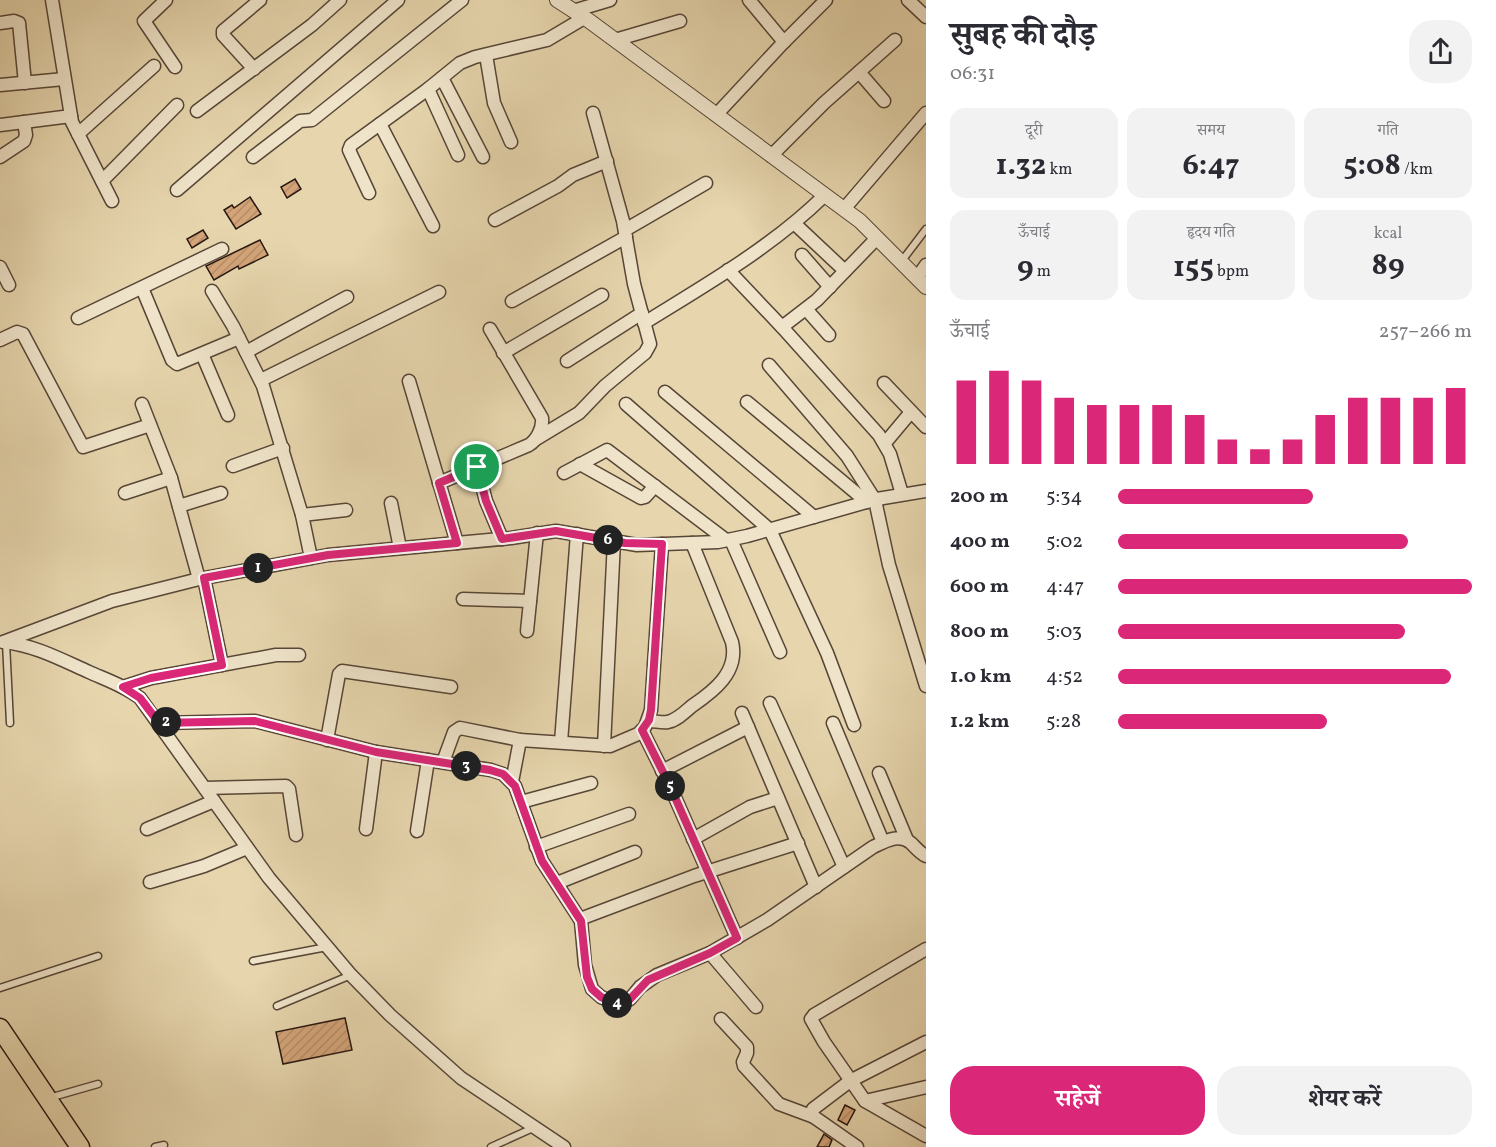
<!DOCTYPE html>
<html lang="hi">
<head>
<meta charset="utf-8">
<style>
	body { margin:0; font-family:Vollkorn,"Noto Serif Devanagari",serif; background:#f2f2f3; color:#2b2b33; height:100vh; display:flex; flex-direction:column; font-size:22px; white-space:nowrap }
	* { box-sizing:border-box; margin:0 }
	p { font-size:20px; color:#7c7c81 }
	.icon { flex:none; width:33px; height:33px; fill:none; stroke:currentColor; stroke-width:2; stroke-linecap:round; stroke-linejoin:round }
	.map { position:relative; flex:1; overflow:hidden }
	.sheet { display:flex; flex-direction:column; background:#fff; width:570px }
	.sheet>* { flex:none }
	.pin { position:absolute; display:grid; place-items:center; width:51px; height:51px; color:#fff; margin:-26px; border:3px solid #fff; border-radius:50%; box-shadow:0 2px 6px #0007 }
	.km { position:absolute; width:30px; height:30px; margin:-15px; border-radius:50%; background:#222; color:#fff; font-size:16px; line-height:30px; text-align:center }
	.round { display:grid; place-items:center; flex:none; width:63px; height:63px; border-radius:24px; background:#f2f2f3 }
	.headline { display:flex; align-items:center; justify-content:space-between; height:102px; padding:0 24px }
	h1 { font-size:33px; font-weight:700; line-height:45px }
	.stats { display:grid; grid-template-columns:repeat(3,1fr); gap:9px; height:102px; padding:6px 24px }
	.stats div { display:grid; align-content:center; border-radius:15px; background:#f2f2f3; text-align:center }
	.stats b { font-size:30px; font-weight:700 }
	.stats small { font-size:16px; font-weight:400 }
	.stats p { font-size:16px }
	.chart { height:168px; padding:12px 24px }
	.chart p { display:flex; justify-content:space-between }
	.chart svg { width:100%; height:108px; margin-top:6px; stroke:#db2777; stroke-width:6 }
	.primary-button { display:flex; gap:12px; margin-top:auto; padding:12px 24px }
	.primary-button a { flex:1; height:69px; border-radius:24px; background:#db2777; color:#fff; font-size:24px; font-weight:700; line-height:69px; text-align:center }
	.primary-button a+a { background:#f2f2f3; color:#2b2b33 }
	ul { padding:0 24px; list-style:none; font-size:20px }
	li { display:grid; grid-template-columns:96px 72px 1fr; align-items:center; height:45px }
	li i { height:15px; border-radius:8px; background:#db2777 }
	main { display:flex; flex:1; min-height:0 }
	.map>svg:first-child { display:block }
	.building { fill:url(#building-hatch); stroke:#271710; stroke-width:1.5 }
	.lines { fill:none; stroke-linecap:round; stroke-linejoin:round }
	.service-casing { stroke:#574637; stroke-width:9 }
	.minor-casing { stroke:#574637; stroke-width:15 }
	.tertiary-casing { stroke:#574637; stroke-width:16 }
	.primary-casing { stroke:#271710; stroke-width:21 }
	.service { stroke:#efe4ca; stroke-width:6 }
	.minor { stroke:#efe4ca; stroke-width:12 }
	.tertiary { stroke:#efe4ca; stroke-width:14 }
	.primary { stroke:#e6d5ad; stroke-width:18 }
	.route-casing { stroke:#fff; stroke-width:12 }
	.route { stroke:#db2777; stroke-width:8 }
</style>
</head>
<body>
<main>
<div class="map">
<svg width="926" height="1147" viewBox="0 0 926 1147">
	<defs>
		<pattern id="building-hatch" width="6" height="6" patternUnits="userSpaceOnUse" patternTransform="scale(1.5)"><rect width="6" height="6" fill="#d3a478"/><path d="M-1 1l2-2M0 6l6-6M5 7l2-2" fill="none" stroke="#b58c67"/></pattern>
	</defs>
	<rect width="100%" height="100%" fill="#e6d5ad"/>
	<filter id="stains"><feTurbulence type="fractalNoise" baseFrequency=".00333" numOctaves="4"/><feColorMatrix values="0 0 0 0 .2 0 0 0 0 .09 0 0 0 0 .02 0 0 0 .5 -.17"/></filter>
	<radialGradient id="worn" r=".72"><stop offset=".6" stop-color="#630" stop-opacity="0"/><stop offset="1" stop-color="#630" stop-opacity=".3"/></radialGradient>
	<g class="building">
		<path d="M 295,179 L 301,189 L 287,198 L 281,187 Z"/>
		<path d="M 250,197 L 261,214 L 236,229 L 224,210 L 232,205 L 234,208 Z"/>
		<path d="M 203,230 L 208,238 L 192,248 L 187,239 Z"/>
		<path d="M 260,240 L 268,255 L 239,269 L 238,266 L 214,280 L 206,266 Z"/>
		<path d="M 345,1018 L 352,1050 L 283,1064 L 276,1032 Z"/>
		<path d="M 845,1105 L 855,1110 L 847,1125 L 838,1120 Z"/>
		<path d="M 824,1134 L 832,1140 L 829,1147 L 817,1147 Z"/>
	</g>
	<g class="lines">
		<defs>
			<g id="service">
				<path d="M 901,262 L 926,229"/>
				<path d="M 6,643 L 10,723"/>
				<path d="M 253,961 L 327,947"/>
				<path d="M 0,988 L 98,956"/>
				<path d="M 277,1006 L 351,975"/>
				<path d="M 49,1098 L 98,1084"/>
				<path d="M 155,1147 L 164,1145"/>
				<path d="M 491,1147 L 533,1128"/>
			</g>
			<g id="minor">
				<path d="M 52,0 L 72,122 L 112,201"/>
				<path d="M 166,0 L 144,21 L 175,67"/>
				<path d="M 749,0 L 784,42"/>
				<path d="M 908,0 L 926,17"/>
				<path d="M 573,11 L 610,0"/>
				<path d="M 0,23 L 14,21 L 19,23 L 25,83"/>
				<path d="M 615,40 L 680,21"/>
				<path d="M 486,55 L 494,103 L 511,142"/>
				<path d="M 254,69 L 223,35 L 223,31 L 260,0"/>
				<path d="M 859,72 L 884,101"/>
				<path d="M 442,78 L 483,157"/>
				<path d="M 0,85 L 64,79"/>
				<path d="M 428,89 L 458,155"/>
				<path d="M 197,111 L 312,25 L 340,0"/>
				<path d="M 716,115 L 783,43 L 826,0"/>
				<path d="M 380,124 L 433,226"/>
				<path d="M 0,125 L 71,116"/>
				<path d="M 78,134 L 154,66"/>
				<path d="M 771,156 L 824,103 L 895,40"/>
				<path d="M 0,157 L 24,141 L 26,135 L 24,122"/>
				<path d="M 253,157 L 300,121 L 312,120 L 462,0"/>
				<path d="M 102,181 L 177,105"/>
				<path d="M 177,190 L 398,0"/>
				<path d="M 369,193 L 349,150 L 351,145 L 428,89 L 460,63 L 475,57 L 547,40 L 584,18"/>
				<path d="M 844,209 L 926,113"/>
				<path d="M 495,220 L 558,186 L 573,175 L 607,161"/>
				<path d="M 795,224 L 845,271"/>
				<path d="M 625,230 L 706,183"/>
				<path d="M 802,255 L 830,287"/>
				<path d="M 0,267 L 9,285"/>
				<path d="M 728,270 L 782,327 L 879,435 L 890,454 L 902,494"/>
				<path d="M 917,278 L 926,265"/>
				<path d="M 142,288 L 172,360 L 177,364 L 239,338"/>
				<path d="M 212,291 L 233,326 L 263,386 L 302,515 L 311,558"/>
				<path d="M 512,301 L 626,237"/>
				<path d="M 806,309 L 829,335"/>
				<path d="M 78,318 L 222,249"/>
				<path d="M 644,323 C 707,284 772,247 825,195"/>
				<path d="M 782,327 L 817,300 L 877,238"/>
				<path d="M 0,340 L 17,332 L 23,334 L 83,447 L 150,425"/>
				<path d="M 246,352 L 347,297"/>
				<path d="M 503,353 L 602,295"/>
				<path d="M 202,354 L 228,415"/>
				<path d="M 567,361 L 642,313"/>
				<path d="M 769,365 L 847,456 L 875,500 L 889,565 L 926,686"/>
				<path d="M 261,380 L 439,292"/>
				<path d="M 409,381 L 457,543"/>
				<path d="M 884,383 L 926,427"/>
				<path d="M 665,392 L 814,517"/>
				<path d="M 747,402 L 867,502"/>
				<path d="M 142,404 L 171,478 L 199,579"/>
				<path d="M 626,404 L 770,530 L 827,653 L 854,725"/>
				<path d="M 536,439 L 579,413 L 605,386 L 645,353 L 650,344 L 634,284 L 623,221 L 593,113"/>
				<path d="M 885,443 L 911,412"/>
				<path d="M 580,464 L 641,498 L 645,497 L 655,486"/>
				<path d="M 233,466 L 283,448"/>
				<path d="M 477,467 L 486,501 L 502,539"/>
				<path d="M 564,473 L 607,450 L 726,540"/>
				<path d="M 439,483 L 529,445 C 537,440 543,428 542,418 L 490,329"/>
				<path d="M 125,493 L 171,478"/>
				<path d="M 391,503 L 400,548"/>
				<path d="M 179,506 L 221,493"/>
				<path d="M 302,515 L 346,510"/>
				<path d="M 731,540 L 780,652"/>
				<path d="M 204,578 L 222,665"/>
				<path d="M 463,599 L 530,601"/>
				<path d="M 527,631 L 537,533"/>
				<path d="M 3,642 L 112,601 L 199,579 L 328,555 L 511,538 L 556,531 L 637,545 L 718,542 L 747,536 L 877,499 L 926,491"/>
				<path d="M 4,642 C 34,645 62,660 89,672 C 107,680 125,686 140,698 L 269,878 L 351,975 L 390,1015 L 461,1078 L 564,1147"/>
				<path d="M 123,687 L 151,678 L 276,655 L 299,655"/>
				<path d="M 770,703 L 844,867"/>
				<path d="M 742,713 L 816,887"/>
				<path d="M 648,721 C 655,721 662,723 668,722 C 677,720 685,712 692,706 C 714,691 739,672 732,642 L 692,543"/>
				<path d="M 159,723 L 255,721 L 376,752 L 491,770 L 503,774 L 515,786 L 542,861 L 581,921 L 585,965 L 592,989 L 601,997 L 615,1003 L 622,1003 L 630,999 L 640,987 L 657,975 L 710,953 L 767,920 L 873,847 C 886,841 899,833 911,843 C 916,848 920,853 926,856"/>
				<path d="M 833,723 L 883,842"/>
				<path d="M 642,730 L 670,786 L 737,938"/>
				<path d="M 327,740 L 339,674 L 342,671 L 451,687"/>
				<path d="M 561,742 L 577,534"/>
				<path d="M 604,746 L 614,541"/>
				<path d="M 443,762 L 454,732 L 460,728 L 520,740"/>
				<path d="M 662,771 L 748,727"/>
				<path d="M 879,773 L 907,840"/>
				<path d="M 512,782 L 520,740 L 610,746 L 638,734 L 645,727 L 651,710 L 662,544"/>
				<path d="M 205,788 L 286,786 L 289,789 L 296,835"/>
				<path d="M 521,802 L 591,783"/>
				<path d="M 147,829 L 214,801"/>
				<path d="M 366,829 L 376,752"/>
				<path d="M 417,831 L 428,760"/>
				<path d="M 693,839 L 750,807 L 778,798"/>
				<path d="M 536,847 L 629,814"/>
				<path d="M 150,882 L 204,866 L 247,848"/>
				<path d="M 557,883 L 635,852"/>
				<path d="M 580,919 L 694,876 L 798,843"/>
				<path d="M 926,949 L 814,1015 L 811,1019 L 824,1042 L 865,1101 L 926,1136"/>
				<path d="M 710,953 L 756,1007"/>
				<path d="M 721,1019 L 747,1047 L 747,1053 L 743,1062 L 744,1066 L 779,1104 L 814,1117"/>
				<path d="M 865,1101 L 926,1087"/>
				<path d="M 857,1147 L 814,1117 L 812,1113 L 813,1109 L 850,1081 L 926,1042"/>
			</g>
			<path id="tertiary" d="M 557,0 L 588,20 L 860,221 L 926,287"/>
			<path id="primary" d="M 0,1028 L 80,1147"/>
		</defs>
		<use href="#service" class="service-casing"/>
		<use href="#minor" class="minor-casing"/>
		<use href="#tertiary" class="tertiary-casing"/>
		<use href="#primary" class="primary-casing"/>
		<use href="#service" class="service"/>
		<use href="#minor" class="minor"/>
		<use href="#tertiary" class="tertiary"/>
		<use href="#primary" class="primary"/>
	</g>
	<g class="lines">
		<defs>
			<path id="route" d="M 477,467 L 486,501 L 502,539 L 556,531 L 625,543 L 662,544 L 651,710 L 649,720 L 642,730 L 670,786 L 737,938 L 710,953 L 648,980 L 630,999 L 622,1003 L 615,1003 L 601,997 L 592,989 L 587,977 L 581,921 L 542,861 L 515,786 L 503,774 L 490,770 L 376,752 L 255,721 L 159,723 L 140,698 L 123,687 L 151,678 L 222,665 L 204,578 L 328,555 L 457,543 L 439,483 Z"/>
		</defs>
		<use href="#route" class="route-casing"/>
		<use href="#route" class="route"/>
	</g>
	<rect width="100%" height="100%" filter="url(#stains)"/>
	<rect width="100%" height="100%" fill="url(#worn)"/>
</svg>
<div class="pin" style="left:477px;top:467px;background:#1e9e55"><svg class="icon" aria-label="arrive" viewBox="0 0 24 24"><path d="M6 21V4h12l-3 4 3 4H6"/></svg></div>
<b class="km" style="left:258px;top:568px">1</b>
<b class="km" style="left:166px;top:722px">2</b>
<b class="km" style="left:466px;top:766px">3</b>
<b class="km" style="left:617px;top:1003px">4</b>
<b class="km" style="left:670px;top:786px">5</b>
<b class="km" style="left:608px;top:540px">6</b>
</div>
<section class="sheet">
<div class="headline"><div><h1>सुबह की दौड़</h1><p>06:31</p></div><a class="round"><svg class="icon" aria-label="share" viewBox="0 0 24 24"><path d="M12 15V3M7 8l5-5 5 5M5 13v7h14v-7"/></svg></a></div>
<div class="stats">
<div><p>दूरी</p><b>1.32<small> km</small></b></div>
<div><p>समय</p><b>6:47</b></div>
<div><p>गति</p><b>5:08<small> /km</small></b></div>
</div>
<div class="stats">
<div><p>ऊँचाई</p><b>9<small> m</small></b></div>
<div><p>हृदय गति</p><b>155<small> bpm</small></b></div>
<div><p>kcal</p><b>89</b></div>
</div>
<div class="chart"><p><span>ऊँचाई</span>257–266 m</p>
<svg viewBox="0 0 160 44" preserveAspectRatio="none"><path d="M5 44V10M15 44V6M25 44V10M35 44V17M45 44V20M55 44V20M65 44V20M75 44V24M85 44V34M95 44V38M105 44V34M115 44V24M125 44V17M135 44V17M145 44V17M155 44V13"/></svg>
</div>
<ul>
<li><b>200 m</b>5:34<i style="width:55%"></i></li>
<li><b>400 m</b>5:02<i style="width:82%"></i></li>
<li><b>600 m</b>4:47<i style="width:100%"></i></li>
<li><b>800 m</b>5:03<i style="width:81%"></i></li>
<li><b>1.0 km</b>4:52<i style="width:94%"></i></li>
<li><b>1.2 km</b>5:28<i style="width:59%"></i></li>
</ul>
<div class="primary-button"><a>सहेजें</a><a>शेयर करें</a></div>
</section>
</main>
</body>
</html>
